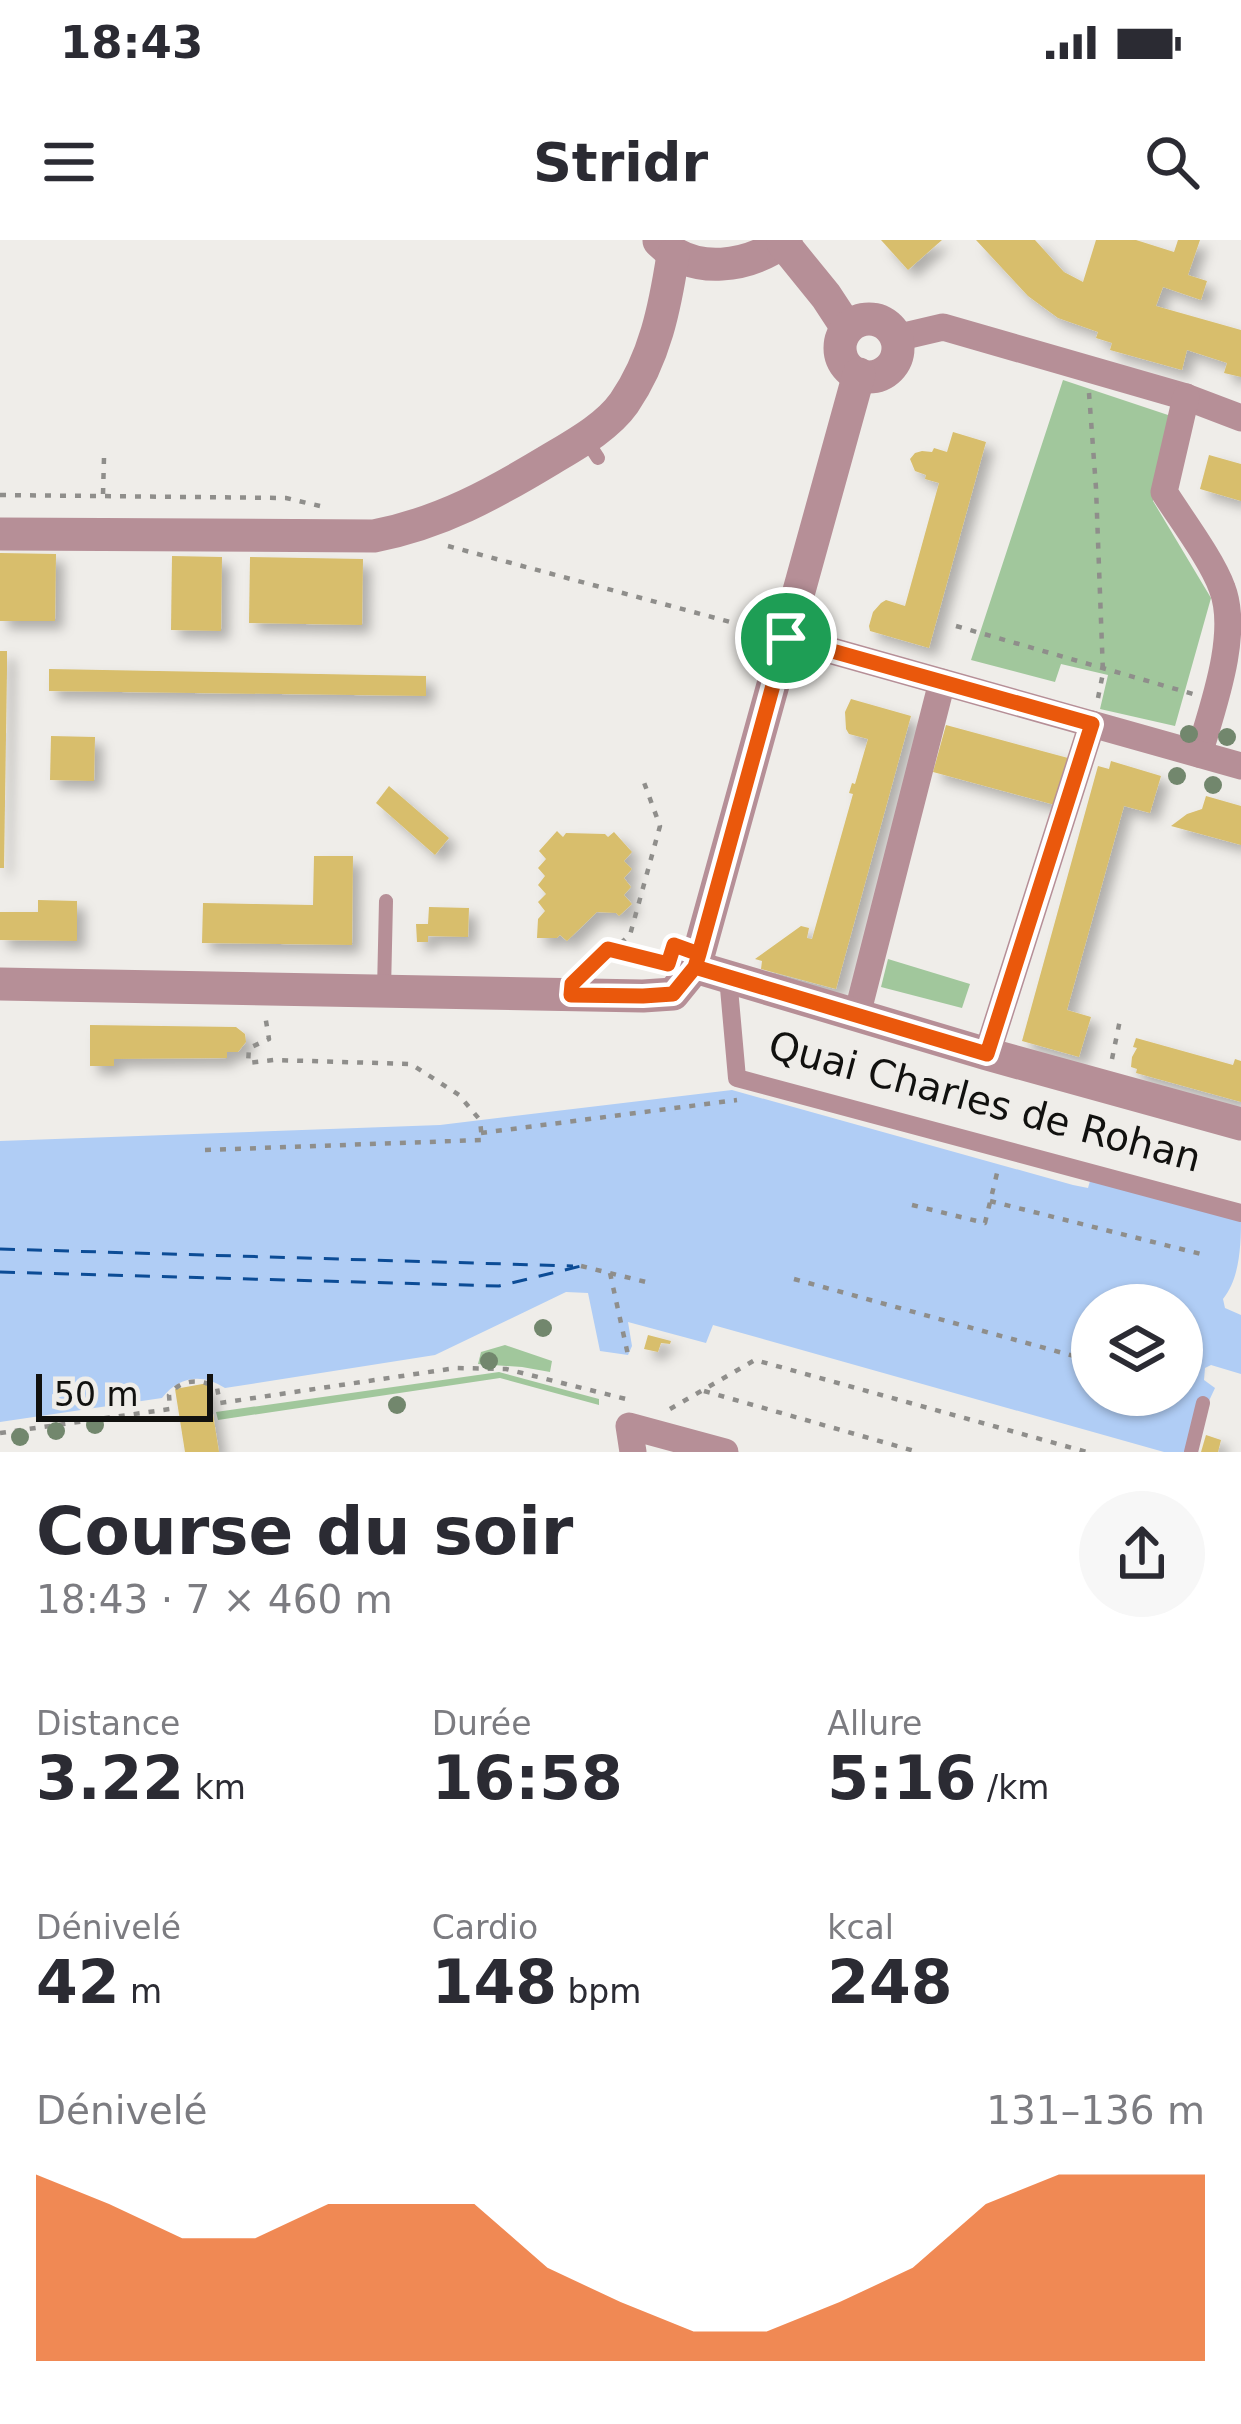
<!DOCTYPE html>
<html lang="fr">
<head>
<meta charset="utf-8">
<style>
	body { margin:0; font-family:"DejaVu Sans",sans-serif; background:#f7f7f7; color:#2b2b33; height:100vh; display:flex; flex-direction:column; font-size:45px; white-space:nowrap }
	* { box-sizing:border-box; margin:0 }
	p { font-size:39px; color:#7c7c81 }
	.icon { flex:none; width:66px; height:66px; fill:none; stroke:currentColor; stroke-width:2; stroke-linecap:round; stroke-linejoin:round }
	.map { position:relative; height:1212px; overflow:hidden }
	.panel { display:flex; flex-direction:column; background:#fff; flex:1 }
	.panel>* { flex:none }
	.buttons { position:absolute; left:1071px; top:1044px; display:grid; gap:24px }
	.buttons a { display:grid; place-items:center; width:132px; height:132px; border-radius:50%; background:#fff; box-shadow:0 3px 9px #0004; font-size:60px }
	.scale { position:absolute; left:36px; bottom:30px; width:177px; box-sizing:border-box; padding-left:12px; border:6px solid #11110f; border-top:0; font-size:33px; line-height:42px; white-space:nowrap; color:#11110f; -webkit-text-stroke:9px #efede9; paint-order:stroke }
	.pin { position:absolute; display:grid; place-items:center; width:102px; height:102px; color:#fff; margin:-51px; border:6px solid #fff; border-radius:50%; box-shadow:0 3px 12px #0007 }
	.round { display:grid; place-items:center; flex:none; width:126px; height:126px; border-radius:63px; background:#f7f7f7 }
	.overview { display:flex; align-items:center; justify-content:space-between; height:204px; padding:0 36px }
	h1 { font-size:66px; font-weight:800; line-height:90px }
	.stats { display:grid; grid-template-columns:repeat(3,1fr); gap:18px; height:204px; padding:12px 36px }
	.stats div { display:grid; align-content:center }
	.stats b { font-size:60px; font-weight:800 }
	.stats small { font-size:33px; font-weight:400 }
	.stats p { font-size:33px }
	.chart { height:336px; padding:24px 36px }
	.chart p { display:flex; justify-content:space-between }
	.chart svg { width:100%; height:216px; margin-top:12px; fill:#ea580c; opacity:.7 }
	.status { display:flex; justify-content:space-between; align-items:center; height:84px; padding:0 60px; background:#fff; direction:ltr }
	.status svg { height:33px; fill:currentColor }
	header { display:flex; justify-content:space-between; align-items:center; height:156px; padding:0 36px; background:#fff; font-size:54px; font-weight:800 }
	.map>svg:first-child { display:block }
	.green { fill:#a1c79c }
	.water { fill:#b0cdf5; fill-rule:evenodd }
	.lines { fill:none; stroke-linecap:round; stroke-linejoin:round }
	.ferry { stroke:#0c4c96; stroke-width:3; stroke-dasharray:15 12; stroke-linecap:butt }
	.building { fill:#d8be6c; filter:url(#shadow) }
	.path { stroke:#8f8e8b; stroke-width:4.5; stroke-dasharray:6 9; stroke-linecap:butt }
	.service { stroke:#b68f97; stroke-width:14 }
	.pedestrian { stroke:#b68f97; stroke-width:18 }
	.minor { stroke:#b68f97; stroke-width:27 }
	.tertiary { stroke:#b68f97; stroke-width:33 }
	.tree { fill:#72876d }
	.route-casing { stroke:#fff; stroke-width:24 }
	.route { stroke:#ea580c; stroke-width:15 }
	.labels { text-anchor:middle; stroke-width:9; stroke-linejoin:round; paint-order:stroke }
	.street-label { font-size:39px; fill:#11110f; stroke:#efede9 }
</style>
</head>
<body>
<div class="status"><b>18:43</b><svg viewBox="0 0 49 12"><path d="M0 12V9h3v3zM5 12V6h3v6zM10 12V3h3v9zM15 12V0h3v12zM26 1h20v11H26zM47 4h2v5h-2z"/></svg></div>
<header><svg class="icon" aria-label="menu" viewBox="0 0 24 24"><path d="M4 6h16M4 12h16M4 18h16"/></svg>Stridr<svg class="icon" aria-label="search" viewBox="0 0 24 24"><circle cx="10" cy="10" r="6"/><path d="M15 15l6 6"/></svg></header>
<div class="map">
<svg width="1241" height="1212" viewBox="0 0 1241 1212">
	<defs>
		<filter id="shadow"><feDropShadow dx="8" dy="8" stdDeviation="6" flood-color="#0004"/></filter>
	</defs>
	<rect width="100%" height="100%" fill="#efede9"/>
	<g class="green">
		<path d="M 1063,140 L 1171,176 L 1153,261 L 1211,358 L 1175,486 L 1100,469 L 1108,435 L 1061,424 L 1055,442 L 971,420 Z"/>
		<path d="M 888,719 L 970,744 L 962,768 L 881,747 Z"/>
		<path d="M 505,1105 L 552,1121 L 550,1132 L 522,1127 L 478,1124 L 481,1112 Z"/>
		<path d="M 499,1132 L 599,1159 L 599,1165 L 500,1138 L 218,1180 L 216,1172 Z"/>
	</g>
	<path class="water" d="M 732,850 L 1073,945 L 1088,948 L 1090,941 L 1241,978 C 1241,1005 1240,1038 1223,1059 L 1225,1068 L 1241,1075 L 1241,1134 L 1211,1125 L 1205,1128 L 1204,1140 L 1215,1148 L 1185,1212 L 1164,1212 L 713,1085 L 706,1103 L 628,1082 L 632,1106 L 628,1115 L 600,1111 L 588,1053 L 566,1052 L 435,1115 L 225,1148 C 202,1133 179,1136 162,1158 L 0,1182 L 0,901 L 440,885 ZM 1092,1065 L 1182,1065 L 1182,1155 L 1092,1155 Z"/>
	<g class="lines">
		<g class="ferry">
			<path d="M 0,1009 L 573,1026"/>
			<path d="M 0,1032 L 499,1046 L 581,1026"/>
		</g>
	</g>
	<g class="building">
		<path d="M 881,0 L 942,0 L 908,30 Z"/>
		<path d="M 976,0 L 1035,0 L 1064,32 L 1083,42 L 1096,0 L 1136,0 L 1174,12 L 1178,0 L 1200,0 L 1188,35 L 1207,41 L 1201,60 L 1163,47 L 1156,66 L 1241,90 L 1241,137 L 1224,133 L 1227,123 L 1187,110 L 1182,130 L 1110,110 L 1112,103 L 1096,98 L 1098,92 L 1058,78 L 1028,56 Z"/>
		<path d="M 953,192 L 986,202 L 929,408 L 870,391 L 869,386 L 873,372 L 881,363 L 886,360 L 905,366 L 939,243 L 925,239 L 926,235 L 915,231 L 910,219 L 915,213 L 922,211 L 932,212 L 934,208 L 947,212 Z"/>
		<path d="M 1209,215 L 1241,224 L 1241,261 L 1200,249 Z"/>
		<path d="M 0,313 L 56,314 L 55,381 L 0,381 Z"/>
		<path d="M 172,316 L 222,317 L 221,391 L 171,390 Z"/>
		<path d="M 250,317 L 363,319 L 362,385 L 249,383 Z"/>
		<path d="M 0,411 L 7,411 L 7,429 L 4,628 L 0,628 Z"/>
		<path d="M 49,429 L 426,436 L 426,456 L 49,451 Z"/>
		<path d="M 851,459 L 911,476 L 836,749 L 761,729 L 762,721 L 755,719 L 801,686 L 809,688 L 807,698 L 812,699 L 853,554 L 849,553 L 852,543 L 855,544 L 868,499 L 849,494 L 846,489 L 845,472 Z"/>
		<path d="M 946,485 L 1068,518 L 1055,565 L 933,532 Z"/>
		<path d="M 51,496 L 95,497 L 94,541 L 50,540 Z"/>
		<path d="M 1111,521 L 1161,536 L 1150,573 L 1124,566 L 1067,770 L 1091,777 L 1079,817 L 1022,801 L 1098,526 L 1109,529 Z"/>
		<path d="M 389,546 L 449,598 L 435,615 L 376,563 Z"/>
		<path d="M 1206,556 L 1241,566 L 1241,605 L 1171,586 L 1187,574 L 1202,569 Z"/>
		<path d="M 557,591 L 563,597 L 566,593 L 605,594 L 608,597 L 614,592 L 632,612 L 624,621 L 632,629 L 624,638 L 631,647 L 624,655 L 632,664 L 619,676 L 616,673 L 597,672 L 567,701 L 560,695 L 557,698 L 537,698 L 538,679 L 545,671 L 538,662 L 546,654 L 538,645 L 545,636 L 538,628 L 546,619 L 539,611 Z"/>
		<path d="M 314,616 L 353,616 L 352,705 L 202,703 L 203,663 L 313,665 Z"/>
		<path d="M 38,660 L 77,661 L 77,701 L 0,700 L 0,672 L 38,672 Z"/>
		<path d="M 429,667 L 469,668 L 468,697 L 428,696 L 428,702 L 417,702 L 416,684 L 428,684 Z"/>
		<path d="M 90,785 L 236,787 L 245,794 L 246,802 L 238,812 L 227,812 L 227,818 L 114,819 L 114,826 L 90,826 Z"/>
		<path d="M 1136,798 L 1233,825 L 1235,819 L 1241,821 L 1241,862 L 1136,833 L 1137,829 L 1131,827 L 1132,817 L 1137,808 L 1133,807 Z"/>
		<path d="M 648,1095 L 671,1101 L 670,1104 L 661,1103 L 658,1112 L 644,1109 Z"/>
		<path d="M 208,1143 L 219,1212 L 185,1212 L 175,1149 Z"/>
		<path d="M 1206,1195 L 1221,1200 L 1218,1212 L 1201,1212 Z"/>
	</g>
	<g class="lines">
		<g class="path">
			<path d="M 1089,153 L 1096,248 L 1103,433 L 1098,458"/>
			<path d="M 103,254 L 104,218"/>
			<path d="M 0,255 L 286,258 L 320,266"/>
			<path d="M 448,306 L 749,387 L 753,374 L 764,377"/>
			<path d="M 956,386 L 1193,454"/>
			<path d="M 749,387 L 743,410 L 756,414"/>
			<path d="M 611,712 L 664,723"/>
			<path d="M 588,728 L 607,709 L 611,712 L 630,695 L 660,586 L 642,537"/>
			<path d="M 1112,819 L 1121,775"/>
			<path d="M 481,893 L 737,860"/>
			<path d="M 205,910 L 482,900 L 480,880 L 459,855 L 411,824 L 274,820 L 248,823 L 249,808 L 269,799 L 265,775"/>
			<path d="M 990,961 L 1201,1014"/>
			<path d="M 912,965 L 985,983 L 998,929"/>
			<path d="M 581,1026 L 646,1042"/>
			<path d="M 610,1033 L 628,1115"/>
			<path d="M 794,1039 L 1092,1121"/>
			<path d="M 704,1151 L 918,1212"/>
			<path d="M 670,1169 L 755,1120 L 1087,1212"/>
			<path d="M 0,1193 L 170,1169 L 169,1155 C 180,1139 201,1138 217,1148 L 220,1163 L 456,1128 L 506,1129 L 630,1160"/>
		</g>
		<g class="service">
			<path d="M 585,198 L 598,218"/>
			<path d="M 384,750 L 386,661"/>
			<path d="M 1191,1212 L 1203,1163"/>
		</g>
		<path class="pedestrian" d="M 728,737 L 737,838 L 1241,973"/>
		<g class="minor">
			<path d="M 896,98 L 943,87 L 1186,157 L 1241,178"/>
			<path d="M 1186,157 L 1164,252 C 1181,279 1212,320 1222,348 C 1240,394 1212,469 1199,514"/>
			<path d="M 786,398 L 1241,526"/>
			<path d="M 857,775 L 942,442"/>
			<path d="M 987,814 L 1092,484"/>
			<path d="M 633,1212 L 629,1186 L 725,1212"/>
		</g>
		<g class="tertiary">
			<path d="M 659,1 C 694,37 749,27 786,0"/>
			<path d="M 783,3 L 826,56 L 847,88"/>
			<circle cx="869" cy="108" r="29"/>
			<path d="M 0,294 L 374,296 C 441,283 493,254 551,219 C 576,204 607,187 624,163 C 655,118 665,67 673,15"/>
			<path d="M 695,727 L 987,814 L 1241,884"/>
			<path d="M 0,744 L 643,756 L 673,754 L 695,727 L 859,134"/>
		</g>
	</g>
	<g class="tree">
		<circle cx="1189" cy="494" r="9"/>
		<circle cx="1227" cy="497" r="9"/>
		<circle cx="1177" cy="536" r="9"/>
		<circle cx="1213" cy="545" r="9"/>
		<circle cx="543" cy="1088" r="9"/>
		<circle cx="489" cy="1121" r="9"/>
		<circle cx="397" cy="1165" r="9"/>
		<circle cx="95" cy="1185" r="9"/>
		<circle cx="56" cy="1191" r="9"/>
		<circle cx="20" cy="1197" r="9"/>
	</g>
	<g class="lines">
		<defs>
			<path id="route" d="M 786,398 L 699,714 L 695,727 L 673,754 L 643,756 L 571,755 L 572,744 L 608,709 L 668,724 L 674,705 L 699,714 L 695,727 L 987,814 L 1092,484 L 786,398"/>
		</defs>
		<use href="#route" class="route-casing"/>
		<use href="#route" class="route"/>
	</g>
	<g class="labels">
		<g class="street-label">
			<text transform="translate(985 861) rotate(15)" y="14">Quai Charles de Rohan</text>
		</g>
	</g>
</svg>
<div class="buttons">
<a><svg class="icon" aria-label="layers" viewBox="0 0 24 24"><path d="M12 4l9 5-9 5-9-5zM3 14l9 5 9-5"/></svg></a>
</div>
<div class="scale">50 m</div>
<div class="pin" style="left:786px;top:398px;background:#1e9e55"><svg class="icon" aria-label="arrive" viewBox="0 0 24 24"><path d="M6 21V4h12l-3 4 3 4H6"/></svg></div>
</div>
<section class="panel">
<div class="overview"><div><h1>Course du soir</h1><p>18:43 · 7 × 460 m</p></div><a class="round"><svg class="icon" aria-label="share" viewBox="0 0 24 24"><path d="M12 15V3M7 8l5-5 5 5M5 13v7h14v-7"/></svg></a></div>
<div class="stats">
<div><p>Distance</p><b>3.22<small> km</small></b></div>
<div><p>Durée</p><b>16:58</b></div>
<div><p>Allure</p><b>5:16<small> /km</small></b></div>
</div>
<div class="stats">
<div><p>Dénivelé</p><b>42<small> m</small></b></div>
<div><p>Cardio</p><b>148<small> bpm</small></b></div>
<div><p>kcal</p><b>248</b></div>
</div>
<div class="chart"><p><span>Dénivelé</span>131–136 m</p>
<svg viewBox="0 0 160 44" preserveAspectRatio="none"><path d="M0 44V6L10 12L20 19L30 19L40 12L50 12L60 12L70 25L80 32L90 38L100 38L110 32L120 25L130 12L140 6L150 6L160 6V44z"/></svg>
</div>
</section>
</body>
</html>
